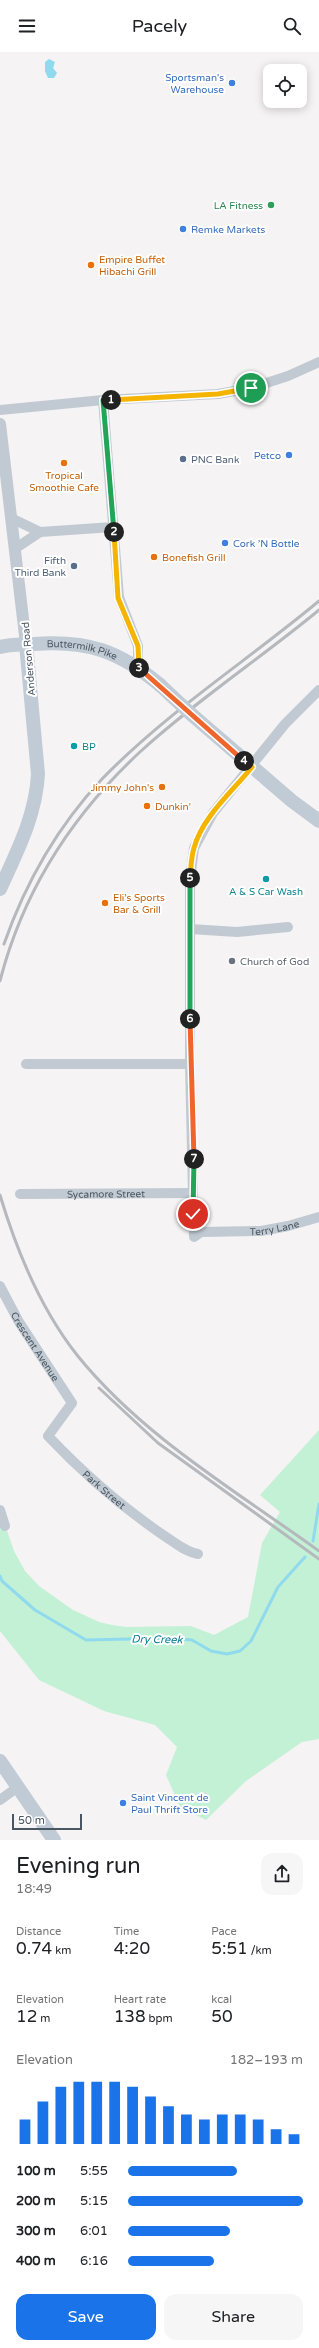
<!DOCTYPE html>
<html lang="en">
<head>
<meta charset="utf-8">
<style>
	body { margin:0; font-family:"Varela Round",sans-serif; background:#f6f6f6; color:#202124; height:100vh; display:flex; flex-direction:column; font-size:15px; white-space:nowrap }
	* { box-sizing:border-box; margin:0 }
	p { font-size:13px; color:#757577 }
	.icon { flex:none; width:22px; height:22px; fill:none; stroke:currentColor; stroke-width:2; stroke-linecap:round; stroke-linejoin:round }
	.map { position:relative; height:1788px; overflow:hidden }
	.side { display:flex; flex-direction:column; background:#fff; flex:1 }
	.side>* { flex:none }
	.tools { position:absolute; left:263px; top:12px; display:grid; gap:8px }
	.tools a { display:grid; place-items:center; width:44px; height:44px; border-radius:8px; background:#fff; box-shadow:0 2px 10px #0003; font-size:20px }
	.scale { position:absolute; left:12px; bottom:10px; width:70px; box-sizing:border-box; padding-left:4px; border:2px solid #4a5661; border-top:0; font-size:11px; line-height:14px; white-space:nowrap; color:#4a5661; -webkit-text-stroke:3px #fff; paint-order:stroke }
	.pin { position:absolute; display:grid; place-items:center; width:34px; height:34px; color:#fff; margin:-17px; border:2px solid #fff; border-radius:50%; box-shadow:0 1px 4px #0007 }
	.km { position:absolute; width:20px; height:20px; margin:-10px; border-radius:50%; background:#222; color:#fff; font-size:11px; line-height:20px; text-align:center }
	.round { display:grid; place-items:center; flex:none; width:42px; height:42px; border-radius:12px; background:#f6f6f6 }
	.summary { display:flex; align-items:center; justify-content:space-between; height:68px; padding:0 16px }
	h1 { font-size:22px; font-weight:600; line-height:30px }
	.stats { display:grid; grid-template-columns:repeat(3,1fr); gap:6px; height:68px; padding:4px 16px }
	.stats div { display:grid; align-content:center }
	.stats b { font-size:17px; font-weight:600 }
	.stats small { font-size:11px; font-weight:400 }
	.stats p { font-size:11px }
	.chart { height:112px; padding:8px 16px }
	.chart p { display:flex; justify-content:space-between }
	.chart svg { width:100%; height:72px; margin-top:4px; stroke:#1a73e8; stroke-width:6 }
	.button { display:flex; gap:8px; margin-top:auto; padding:8px 16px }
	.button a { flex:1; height:46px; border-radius:12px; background:#1a73e8; color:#fff; font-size:16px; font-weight:600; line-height:46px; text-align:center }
	.button a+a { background:#f6f6f6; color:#202124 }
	ul { padding:0 16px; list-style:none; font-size:13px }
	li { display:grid; grid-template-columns:64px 48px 1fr; align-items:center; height:30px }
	li i { height:10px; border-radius:5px; background:#1a73e8 }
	header { display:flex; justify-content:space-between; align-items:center; height:52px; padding:0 16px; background:#fff; font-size:18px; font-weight:600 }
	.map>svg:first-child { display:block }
	.green { fill:#c3f1d5 }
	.water { fill:#90daee }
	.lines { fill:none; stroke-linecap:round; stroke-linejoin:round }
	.stream { stroke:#90daee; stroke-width:3 }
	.minor { stroke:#c1cad2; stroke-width:10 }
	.tertiary { stroke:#c1cad2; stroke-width:12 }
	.secondary { stroke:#c1cbd6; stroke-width:14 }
	.rail { stroke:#b5b8bd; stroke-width:3 }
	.secondary-bridge { stroke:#c1cbd6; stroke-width:14 }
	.split-1-casing { stroke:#fff; stroke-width:8 }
	.split-2-casing { stroke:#fff; stroke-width:8 }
	.split-3-casing { stroke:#fff; stroke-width:8 }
	.split-4-casing { stroke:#fff; stroke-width:8 }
	.split-5-casing { stroke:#fff; stroke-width:8 }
	.split-6-casing { stroke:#fff; stroke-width:8 }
	.split-7-casing { stroke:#fff; stroke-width:8 }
	.split-8-casing { stroke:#fff; stroke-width:8 }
	.split-1 { stroke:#f5b400; stroke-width:5 }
	.split-2 { stroke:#22a559; stroke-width:5 }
	.split-3 { stroke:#f5b400; stroke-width:5 }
	.split-4 { stroke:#f0652b; stroke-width:5 }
	.split-5 { stroke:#f5b400; stroke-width:5 }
	.split-6 { stroke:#22a559; stroke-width:5 }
	.split-7 { stroke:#f0652b; stroke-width:5 }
	.split-8 { stroke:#22a559; stroke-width:5 }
	.shop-dot { fill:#3f7fe0; stroke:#fff; stroke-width:1.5 }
	.leisure-dot { fill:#2e9e5b; stroke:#fff; stroke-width:1.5 }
	.food-dot { fill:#e8710a; stroke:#fff; stroke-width:1.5 }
	.service-dot { fill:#5c6f8a; stroke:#fff; stroke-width:1.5 }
	.culture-dot { fill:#0f9aa8; stroke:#fff; stroke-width:1.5 }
	.worship-dot { fill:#6b7280; stroke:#fff; stroke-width:1.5 }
	.labels { text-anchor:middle; stroke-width:4; stroke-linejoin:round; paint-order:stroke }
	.shop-label { font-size:10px; fill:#366cbe; stroke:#fff; text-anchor:start }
	.leisure-label { font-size:10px; fill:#27864d; stroke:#fff; text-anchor:end }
	.food-label { font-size:10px; fill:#c56008; stroke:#fff; text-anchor:start }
	.service-label { font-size:10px; fill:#4e5e75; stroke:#fff; text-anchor:start }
	.street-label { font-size:10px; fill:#4a5661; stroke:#fff }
	.culture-label { font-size:10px; fill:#0d838f; stroke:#fff; text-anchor:start }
	.worship-label { font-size:10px; fill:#5b616d; stroke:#fff; text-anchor:start }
	.water-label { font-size:11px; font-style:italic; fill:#0c7c9b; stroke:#fff }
</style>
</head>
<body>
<header><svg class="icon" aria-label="menu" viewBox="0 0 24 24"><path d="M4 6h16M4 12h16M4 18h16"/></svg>Pacely<svg class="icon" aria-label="search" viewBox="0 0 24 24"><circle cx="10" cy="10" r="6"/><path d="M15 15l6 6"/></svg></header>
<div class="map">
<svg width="319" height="1788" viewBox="0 0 319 1788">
	<rect width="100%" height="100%" fill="#f5f3f3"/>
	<path class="green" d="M 319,1378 L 319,1687 L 302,1690 L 246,1729 L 206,1768 L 180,1755 L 166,1723 L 177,1695 L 155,1673 L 104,1659 L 39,1628 L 0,1579 L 0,1458 L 14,1499 L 25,1519 L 39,1534 L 73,1558 L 99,1570 L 112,1573 L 126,1575 L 191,1574 L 214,1583 L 248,1565 L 262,1491 L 280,1460 L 260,1443 Z"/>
	<path class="water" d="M 49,7 L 55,10 L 53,16 L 57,21 L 54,26 L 48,26 L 45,19 L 45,10 Z"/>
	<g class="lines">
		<g class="stream">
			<path d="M 313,1489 L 319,1452"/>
			<path d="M 0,1524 L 2,1529 L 35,1558 L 86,1588 L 171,1586 L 192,1588 L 211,1599 L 227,1602 L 240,1599 L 251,1589 L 278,1535 L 305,1505"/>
		</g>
		<g class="minor">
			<path d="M 103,348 L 119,545 L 138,594 L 138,615"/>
			<path d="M 0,358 L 103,348 L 218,342 L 251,336 L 288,324 L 319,310"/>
			<path d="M 11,466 L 40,480 L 113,475"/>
			<path d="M 16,496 L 40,480"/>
			<path id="s1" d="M 319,638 L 285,672 L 213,761 L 194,796 L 190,828 L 190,1012 L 194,1185 L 201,1180 L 261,1179 L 288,1174 L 319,1165"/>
			<path d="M 190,877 L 237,880 L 288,875"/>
			<path d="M 26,1012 L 190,1012"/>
			<path id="s2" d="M 20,1142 L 192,1141"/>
			<path id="s3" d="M 0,1234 L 19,1270 L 72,1351 L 48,1384 C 84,1422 123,1456 166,1485 C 177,1492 186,1500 198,1502"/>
			<path d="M 0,1458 L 5,1474"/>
			<path d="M 0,1748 L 18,1735"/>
		</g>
		<path class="tertiary" d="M 0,372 L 26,592"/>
		<g class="secondary">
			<path id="s4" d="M 0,595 C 11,592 23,593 34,592 C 88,588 119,599 160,633"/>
			<path d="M 191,662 L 292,749 L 319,769"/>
			<path d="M 0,837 C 17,800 36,763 38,722 L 26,592"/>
			<path d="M 0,1709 L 54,1788"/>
		</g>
		<g class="rail">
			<path d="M 4,892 C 25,832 58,774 102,727 C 167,660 247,609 319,549"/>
			<path d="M 0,929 C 23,839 73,762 141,699 C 197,648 261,606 319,558"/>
			<path d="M 0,1143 C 17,1200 40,1256 77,1303 C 142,1384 236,1439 319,1499"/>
			<path d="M 99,1336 L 158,1391 L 319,1507"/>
		</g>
		<path class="secondary-bridge" d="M 160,633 L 191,662"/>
	</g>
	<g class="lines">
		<defs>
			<path id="split-1" d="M 111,348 L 218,342 L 251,336"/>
			<path id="split-2" d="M 111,348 L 103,348 L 114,480"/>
			<path id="split-3" d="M 114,480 L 118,546 L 138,594 L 139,616"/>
			<path id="split-4" d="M 139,616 L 244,709"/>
			<path id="split-5" d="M 190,826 C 191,816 191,805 194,796 C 202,765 233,739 252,715 L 244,709"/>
			<path id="split-6" d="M 190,826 L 190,967"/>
			<path id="split-7" d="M 190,967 L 194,1107"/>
			<path id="split-8" d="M 193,1162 L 194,1107"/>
		</defs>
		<use href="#split-1" class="split-1-casing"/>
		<use href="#split-2" class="split-2-casing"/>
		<use href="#split-3" class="split-3-casing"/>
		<use href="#split-4" class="split-4-casing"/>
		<use href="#split-5" class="split-5-casing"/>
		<use href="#split-6" class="split-6-casing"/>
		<use href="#split-7" class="split-7-casing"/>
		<use href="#split-8" class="split-8-casing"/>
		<use href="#split-1" class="split-1"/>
		<use href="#split-2" class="split-2"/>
		<use href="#split-3" class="split-3"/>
		<use href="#split-4" class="split-4"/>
		<use href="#split-5" class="split-5"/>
		<use href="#split-6" class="split-6"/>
		<use href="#split-7" class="split-7"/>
		<use href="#split-8" class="split-8"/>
	</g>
	<g class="shop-dot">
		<circle cx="232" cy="31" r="4"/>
		<circle cx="183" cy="177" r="4"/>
		<circle cx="289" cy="403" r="4"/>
		<circle cx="225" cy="491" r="4"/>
		<circle cx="123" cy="1751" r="4"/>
	</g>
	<circle class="leisure-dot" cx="271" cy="153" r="4"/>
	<g class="food-dot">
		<circle cx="91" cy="213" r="4"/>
		<circle cx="64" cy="411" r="4"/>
		<circle cx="154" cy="505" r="4"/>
		<circle cx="162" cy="735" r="4"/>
		<circle cx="147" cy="754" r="4"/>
		<circle cx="105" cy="851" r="4"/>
	</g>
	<g class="service-dot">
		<circle cx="183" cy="407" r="4"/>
		<circle cx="74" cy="514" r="4"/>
	</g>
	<g class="culture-dot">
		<circle cx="74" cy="694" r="4"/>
		<circle cx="266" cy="827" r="4"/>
	</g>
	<circle class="worship-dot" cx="232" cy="909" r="4"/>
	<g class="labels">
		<g class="shop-label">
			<text x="224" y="29" text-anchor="end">Sportsman's<tspan x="224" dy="12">Warehouse</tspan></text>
			<text x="191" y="181">Remke Markets</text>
			<text x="281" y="407" text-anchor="end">Petco</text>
			<text x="233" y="495">Cork ’N Bottle</text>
			<text x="131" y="1749">Saint Vincent de<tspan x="131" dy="12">Paul Thrift Store</tspan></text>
		</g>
		<g class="leisure-label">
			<text x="263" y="157">LA Fitness</text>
		</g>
		<g class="food-label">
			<text x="99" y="211">Empire Buffet<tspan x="99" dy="12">Hibachi Grill</tspan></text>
			<text x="64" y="427" text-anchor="middle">Tropical<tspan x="64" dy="12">Smoothie Cafe</tspan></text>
			<text x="162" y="509">Bonefish Grill</text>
			<text x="154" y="739" text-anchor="end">Jimmy John's</text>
			<text x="155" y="758">Dunkin'</text>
			<text x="113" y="849">Eli’s Sports<tspan x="113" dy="12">Bar &amp; Grill</tspan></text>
		</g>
		<g class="service-label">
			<text x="191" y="411">PNC Bank</text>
			<text x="66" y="512" text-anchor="end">Fifth<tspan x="66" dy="12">Third Bank</tspan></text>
		</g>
		<g class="street-label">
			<text dy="4" stroke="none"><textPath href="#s4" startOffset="83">Buttermilk Pike</textPath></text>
			<text transform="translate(28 607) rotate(-95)" y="4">Anderson Road</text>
			<text dy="4" stroke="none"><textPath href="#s2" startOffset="86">Sycamore Street</textPath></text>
			<text dy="4" stroke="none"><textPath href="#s1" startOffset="674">Terry Lane</textPath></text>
			<text dy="4" stroke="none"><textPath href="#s3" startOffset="70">Crescent Avenue</textPath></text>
			<text dy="4" stroke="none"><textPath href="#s3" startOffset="256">Park Street</textPath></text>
		</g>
		<g class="culture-label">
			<text x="82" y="698">BP</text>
			<text x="266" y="843" text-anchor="middle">A &amp; S Car Wash</text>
		</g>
		<g class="worship-label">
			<text x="240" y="913">Church of God</text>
		</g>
		<g class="water-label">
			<text transform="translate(157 1587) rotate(1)" y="4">Dry Creek</text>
		</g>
	</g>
</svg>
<div class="tools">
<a><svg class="icon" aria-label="locate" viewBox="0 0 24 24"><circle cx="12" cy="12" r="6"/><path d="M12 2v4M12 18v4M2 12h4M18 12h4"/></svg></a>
</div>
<div class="scale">50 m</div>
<div class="pin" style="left:251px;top:336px;background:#1e9e55"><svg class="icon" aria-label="arrive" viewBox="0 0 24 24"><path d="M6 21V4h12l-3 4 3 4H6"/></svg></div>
<div class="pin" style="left:193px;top:1162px;background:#d93025"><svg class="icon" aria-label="check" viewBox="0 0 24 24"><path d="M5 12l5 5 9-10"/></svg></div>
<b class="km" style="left:111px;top:348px">1</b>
<b class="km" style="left:114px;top:480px">2</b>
<b class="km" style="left:139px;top:616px">3</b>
<b class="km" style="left:244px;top:709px">4</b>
<b class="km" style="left:190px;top:826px">5</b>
<b class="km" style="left:190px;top:967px">6</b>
<b class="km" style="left:194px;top:1107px">7</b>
</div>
<section class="side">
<div class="summary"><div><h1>Evening run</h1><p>18:49</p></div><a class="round"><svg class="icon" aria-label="share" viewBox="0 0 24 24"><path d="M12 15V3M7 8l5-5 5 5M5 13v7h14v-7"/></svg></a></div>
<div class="stats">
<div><p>Distance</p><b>0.74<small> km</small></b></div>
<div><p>Time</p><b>4:20</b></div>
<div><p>Pace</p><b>5:51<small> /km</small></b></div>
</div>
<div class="stats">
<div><p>Elevation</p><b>12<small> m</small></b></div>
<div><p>Heart rate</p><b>138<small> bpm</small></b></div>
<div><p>kcal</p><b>50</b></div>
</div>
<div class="chart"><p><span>Elevation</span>182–193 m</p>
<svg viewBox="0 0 160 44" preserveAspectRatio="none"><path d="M5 44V29M15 44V18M25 44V9M35 44V6M45 44V6M55 44V6M65 44V9M75 44V15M85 44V21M95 44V26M105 44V29M115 44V26M125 44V26M135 44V29M145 44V35M155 44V38"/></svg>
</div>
<ul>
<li><b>100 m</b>5:55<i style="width:62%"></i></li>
<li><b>200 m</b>5:15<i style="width:100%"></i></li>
<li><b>300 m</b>6:01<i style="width:58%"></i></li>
<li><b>400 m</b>6:16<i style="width:49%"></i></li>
</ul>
<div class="button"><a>Save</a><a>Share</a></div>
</section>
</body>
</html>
